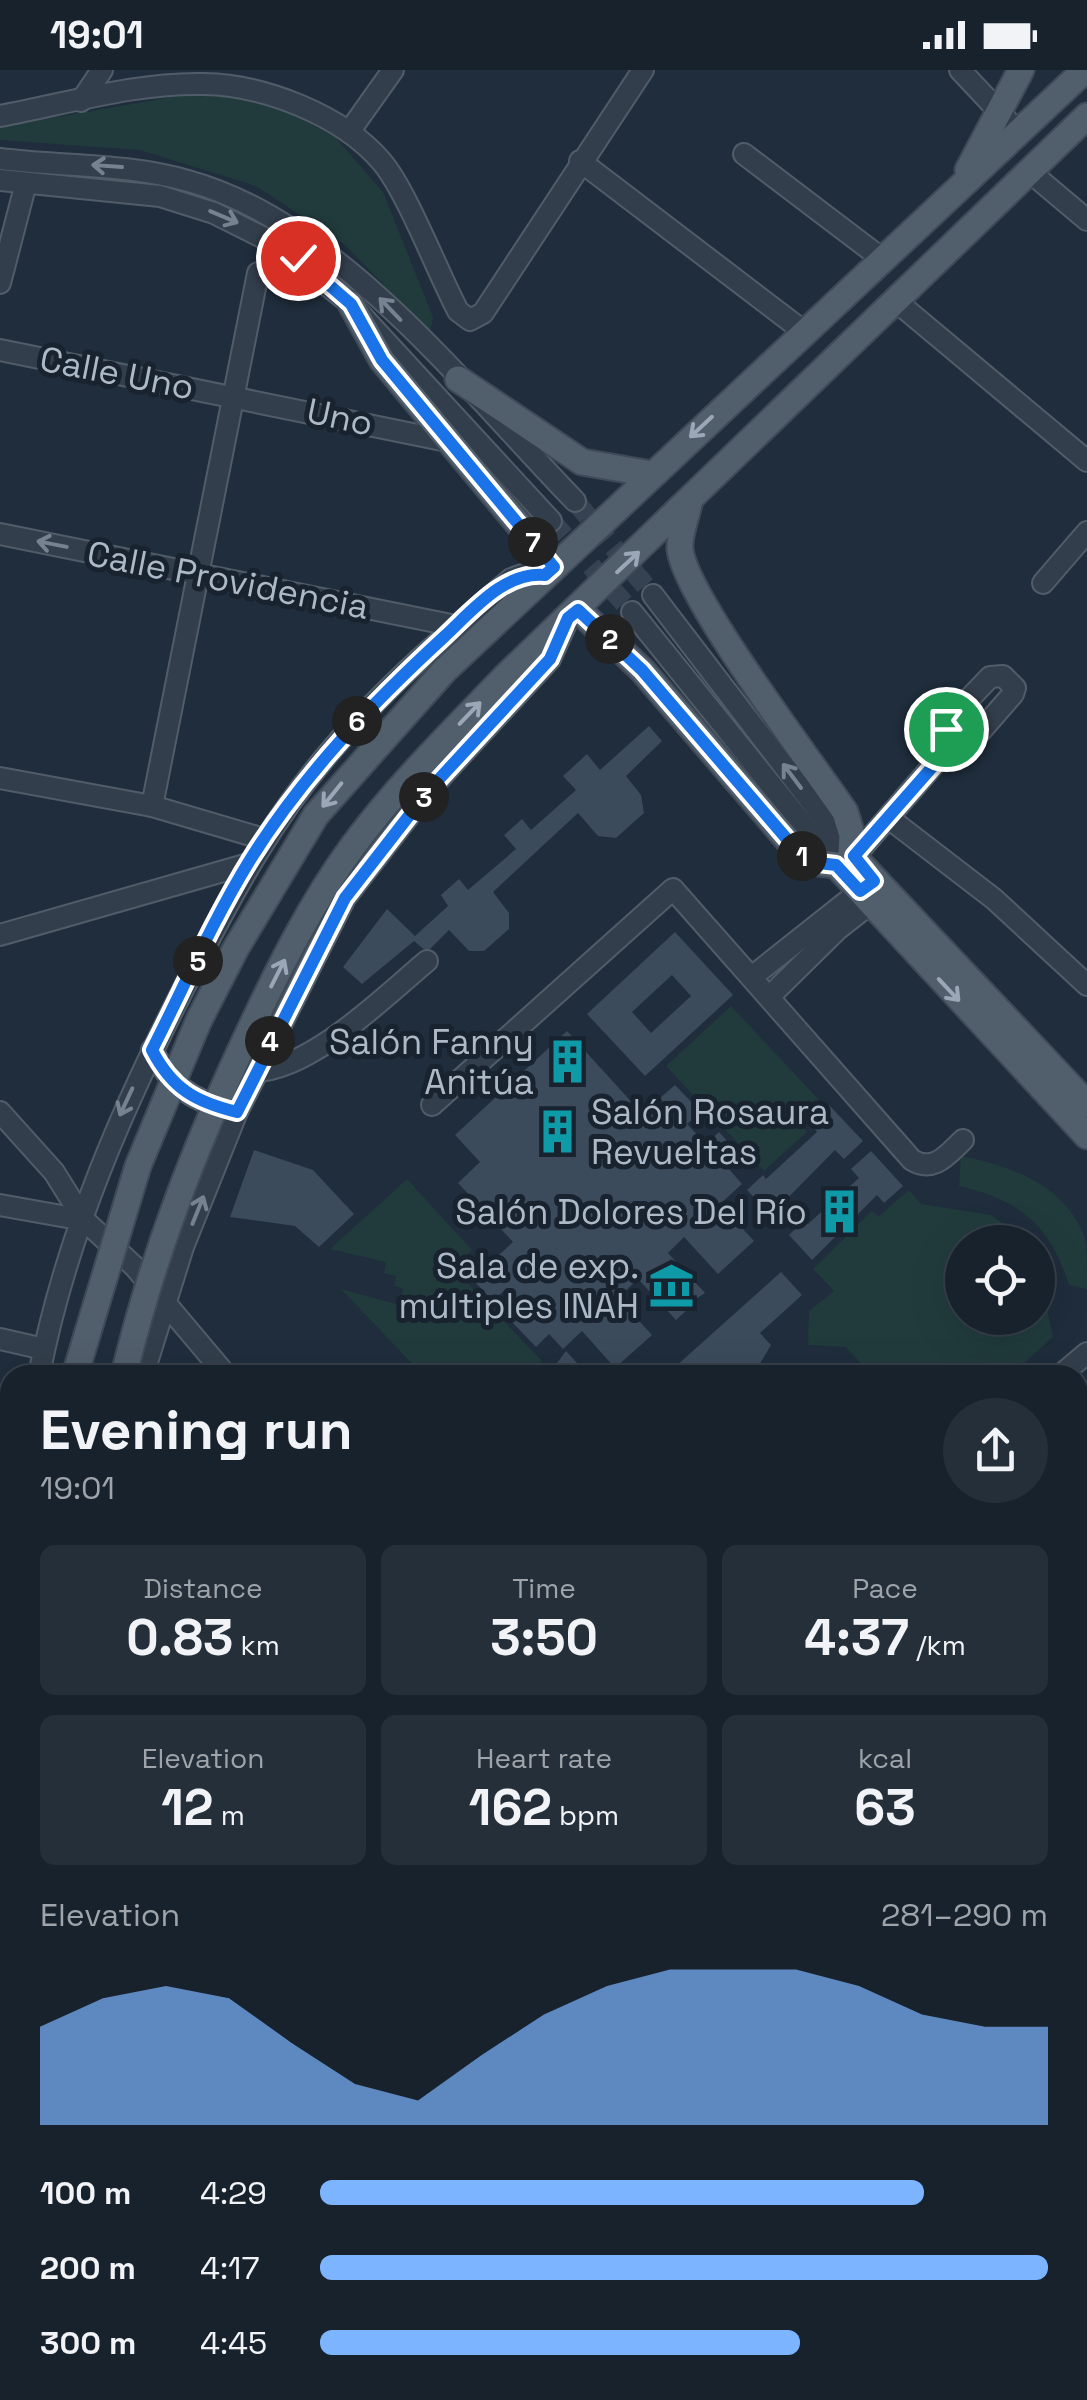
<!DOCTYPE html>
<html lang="en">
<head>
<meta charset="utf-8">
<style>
	body { margin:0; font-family:"Space Grotesk",sans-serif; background:#242f39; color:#f1f3f6; height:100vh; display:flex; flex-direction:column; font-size:38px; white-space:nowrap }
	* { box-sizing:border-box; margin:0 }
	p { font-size:32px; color:#9ea4aa }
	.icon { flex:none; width:55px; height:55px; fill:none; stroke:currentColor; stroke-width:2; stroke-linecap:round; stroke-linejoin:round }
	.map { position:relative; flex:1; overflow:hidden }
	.details { position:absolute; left:0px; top:1295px; width:1088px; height:1035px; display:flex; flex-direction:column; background:#17222d; border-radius:30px 30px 0 0; box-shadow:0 10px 40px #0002,0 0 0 2px #363f49 }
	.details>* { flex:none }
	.buttons { position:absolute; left:945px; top:1155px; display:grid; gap:20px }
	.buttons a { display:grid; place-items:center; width:110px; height:110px; border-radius:50%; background:#17222d; box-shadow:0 10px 40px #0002,0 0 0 2px #363f49; font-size:50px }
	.pin { position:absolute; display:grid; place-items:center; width:85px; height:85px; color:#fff; margin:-42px; border:5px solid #fff; border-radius:50%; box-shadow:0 2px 10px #0007 }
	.km { position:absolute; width:50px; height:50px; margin:-25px; border-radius:50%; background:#222; color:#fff; font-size:28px; line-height:50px; text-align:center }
	.round { display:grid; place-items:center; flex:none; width:105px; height:105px; border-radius:52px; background:#242f39 }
	.summary { display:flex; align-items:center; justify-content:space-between; height:170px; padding:0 40px }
	h1 { font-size:55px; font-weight:800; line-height:75px }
	.stats { display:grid; grid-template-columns:repeat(3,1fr); gap:15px; height:170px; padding:10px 40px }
	.stats div { display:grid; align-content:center; border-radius:15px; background:#242f39; text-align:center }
	.stats b { font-size:50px; font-weight:800 }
	.stats small { font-size:28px; font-weight:400 }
	.stats p { font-size:28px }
	.chart { height:280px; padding:20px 40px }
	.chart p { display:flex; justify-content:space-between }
	.chart svg { width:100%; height:180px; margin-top:10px; fill:#7cb4ff; opacity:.7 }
	ul { padding:0 40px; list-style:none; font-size:32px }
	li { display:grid; grid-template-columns:160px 120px 1fr; align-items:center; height:75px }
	li i { height:25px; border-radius:12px; background:#7cb4ff }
	.status { display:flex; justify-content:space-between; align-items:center; height:70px; padding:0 50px; background:#17222d; direction:ltr }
	.status svg { height:28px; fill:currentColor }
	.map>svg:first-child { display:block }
	.green { fill:#213b3d }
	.building { fill:#3b4b5b; fill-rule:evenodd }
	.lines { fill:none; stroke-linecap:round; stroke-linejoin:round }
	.minor-tunnel { stroke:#344251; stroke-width:20; stroke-dasharray:20 10; stroke-linecap:butt }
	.minor-casing { stroke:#515c69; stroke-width:24 }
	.major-casing { stroke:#3f4a58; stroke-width:29 }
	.minor { stroke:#333e4c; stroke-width:20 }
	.major { stroke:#515e6c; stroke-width:25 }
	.major-bridge-casing { stroke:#3f4a58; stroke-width:29; stroke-linecap:butt }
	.major-bridge { stroke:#515e6c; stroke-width:25 }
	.oneway { stroke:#778290 }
	.oneway2 { stroke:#9ba7b6 }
	.route-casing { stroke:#fff; stroke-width:20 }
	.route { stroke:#1a73e8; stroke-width:12 }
	.labels { text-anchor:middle; stroke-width:10; stroke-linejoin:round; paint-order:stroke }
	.street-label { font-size:35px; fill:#aeb9c8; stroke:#192330 }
	.poi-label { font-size:35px; fill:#aeb9c8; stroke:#192330; text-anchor:end }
</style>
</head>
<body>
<div class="status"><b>19:01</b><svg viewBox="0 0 49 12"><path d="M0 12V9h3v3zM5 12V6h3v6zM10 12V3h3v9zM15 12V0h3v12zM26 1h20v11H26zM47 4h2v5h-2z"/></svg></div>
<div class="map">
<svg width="1087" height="2330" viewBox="0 0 1087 2330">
	<rect width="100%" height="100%" fill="#1f2d3c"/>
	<g class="green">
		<path d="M 195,23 L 267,30 L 335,67 L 383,122 L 433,247 L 430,262 L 344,174 L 256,116 L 140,80 L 0,70 L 0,57 Z"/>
		<path d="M 731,936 L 822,1033 L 799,1053 L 807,1062 L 764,1101 L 666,996 Z"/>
		<path d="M 961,1086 C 1012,1096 1068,1116 1086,1171 C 1087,1185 1087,1204 1087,1219 L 1069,1215 C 1050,1155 1020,1130 959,1116 Z"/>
		<path d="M 407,1109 L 472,1180 L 453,1198 L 542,1291 L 527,1305 L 423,1305 L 341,1219 L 400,1235 L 403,1218 L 394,1216 L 396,1206 L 384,1203 L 386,1192 L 330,1179 Z"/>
		<path d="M 909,1120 L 921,1134 L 991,1145 L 1023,1168 L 1025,1172 L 962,1172 L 962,1248 L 1038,1248 L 1038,1196 L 1053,1267 L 1011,1305 L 871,1305 L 846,1277 L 808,1275 L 809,1241 L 834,1221 L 813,1199 L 872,1141 L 879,1146 Z"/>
		<path d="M 1078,1537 L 1087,1547 L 1087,1731 L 1078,1740 Z"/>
		<path d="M 580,2320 L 774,2320 L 753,2330 L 596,2330 Z"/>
	</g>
	<g class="building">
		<path d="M 649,656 L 662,671 L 626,706 L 641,725 L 644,743 L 616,768 L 598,766 L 578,743 L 493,822 L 509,843 L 509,859 L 484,881 L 469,881 L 449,860 L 427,882 L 414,871 L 362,914 L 343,897 L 387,839 L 415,866 L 448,836 L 441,825 L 459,809 L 468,820 L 516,779 L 504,765 L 522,749 L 531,760 L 576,720 L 563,706 L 587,684 L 600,700 Z"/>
		<path d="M 675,862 L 733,925 L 645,1006 L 587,944 ZM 672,905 L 691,926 L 651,963 L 632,942 Z"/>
		<path d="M 567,961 L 647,1049 L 665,1034 L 660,1028 L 675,1015 L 701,1042 L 687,1054 L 706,1074 L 719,1062 L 742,1087 L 729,1099 L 742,1114 L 720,1134 L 754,1171 L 718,1204 L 684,1167 L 668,1183 L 705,1223 L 685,1236 L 688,1239 L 676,1250 L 638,1209 L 618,1228 L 652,1265 L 615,1298 L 582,1261 L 563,1279 L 549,1264 L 536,1277 L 510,1250 L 524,1237 L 507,1218 L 493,1231 L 467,1204 L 482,1190 L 487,1196 L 513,1172 L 458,1113 L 480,1092 L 455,1065 Z"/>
		<path d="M 829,1035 L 863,1071 L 844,1089 L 835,1080 L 771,1145 L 747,1120 L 763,1105 L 766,1109 L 817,1062 L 809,1053 Z"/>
		<path d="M 254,1080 L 313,1100 L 354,1144 L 319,1177 L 295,1156 L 230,1147 Z"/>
		<path d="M 871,1081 L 903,1116 L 884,1133 L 877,1125 L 812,1190 L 789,1165 L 804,1150 L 808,1154 L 859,1108 L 851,1099 Z"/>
		<path d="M 781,1202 L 802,1225 L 760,1263 L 771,1275 L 758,1297 L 748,1305 L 666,1305 Z"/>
		<path d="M 566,1281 L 588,1305 L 548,1305 Z"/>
		<path d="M 1087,2164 L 1087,2269 L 1078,2272 L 1078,2165 Z"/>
	</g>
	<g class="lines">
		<g class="minor-tunnel">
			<path d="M 575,431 L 653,525"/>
			<path d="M 551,451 L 632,542"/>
		</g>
		<defs>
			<g id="minor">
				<path d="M 960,0 L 1019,63"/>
				<path d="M 81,31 L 102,0"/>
				<path d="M 0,46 C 65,34 137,12 204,14 C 264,15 342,45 382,92 C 407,122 437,201 458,241 L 470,250 L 483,243 L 643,0"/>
				<path d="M 349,62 L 393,0"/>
				<path d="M 744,84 L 881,188"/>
				<path d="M 0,89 C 64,97 125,93 188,111 C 339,152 468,321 575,431"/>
				<path d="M 580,91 L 803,261"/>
				<path d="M 1030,102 L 1087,150"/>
				<path d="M 0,110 L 160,126 L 214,143 L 272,172 L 351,234 L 551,451"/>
				<path d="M 0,213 L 26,113"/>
				<path d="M 897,232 L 1087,391"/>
				<path d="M 0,280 L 447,371"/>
				<path d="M 0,464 L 456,556"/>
				<path d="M 1043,513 L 1087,462"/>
				<path d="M 653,525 L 851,784"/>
				<path d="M 632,542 L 836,795"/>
				<path d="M 0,708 L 152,736 L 264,769"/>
				<path d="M 152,736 L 258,203"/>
				<path d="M 890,749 L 994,829 L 1087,915"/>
				<path d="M 854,787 L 955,670 L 946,659 L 949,650 L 990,607 L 1003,606 L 1015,618 L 1013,624 L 972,671 L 965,675 L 955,670"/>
				<path d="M 0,865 L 248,794"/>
				<path d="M 753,906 L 869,814"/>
				<path d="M 771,925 L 838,859 L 880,826"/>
				<path d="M 152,980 C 170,1015 191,1030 229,1040"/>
				<path d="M 255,1001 C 311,1000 385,926 427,891"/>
				<path d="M 432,1035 L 673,819 L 912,1090 C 934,1103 947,1085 963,1070"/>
				<path d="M 0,1042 L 54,1102 L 84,1150 L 135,1197 L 226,1305"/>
				<path d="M 0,1135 L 84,1150"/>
				<path d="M 0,1269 L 44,1279"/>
				<path d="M 39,1305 C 66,1165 124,1034 189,908 C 231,825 273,747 334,677 C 387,615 449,562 511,509 L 528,503 L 545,505"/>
				<path d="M 143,1305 L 183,1177 L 237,1042 L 345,828 L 429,720 L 550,589 L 568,549"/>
				<path d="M 1061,1305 L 1087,1283"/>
				<path d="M 1078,1319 L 1087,1329"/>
				<path d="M 0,1350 L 10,1352"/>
				<path d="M 1078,1516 L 1087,1507"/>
				<path d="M 10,1535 L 10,1612"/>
				<path d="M 1078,1760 L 1087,1751"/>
				<path d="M 0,1773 L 10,1775"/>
				<path d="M 1078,1948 L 1087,1958"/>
				<path d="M 0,1958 L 10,1959"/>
				<path d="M 0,2112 L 10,2114"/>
				<path d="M 164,2320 L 166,2330"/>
				<path d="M 289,2320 L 292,2330"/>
				<path d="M 385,2320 L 389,2330"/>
				<path d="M 545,2320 L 564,2330"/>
				<path d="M 772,2330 L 808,2320"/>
			</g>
			<g id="major">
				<path d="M 968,100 L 1021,0"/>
				<path d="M 351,234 L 382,290 L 554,497"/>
				<path d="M 458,309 L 582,392 L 651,404"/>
				<path d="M 689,434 C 686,448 679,464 680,479 C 685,527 812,693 845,742 L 852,765 L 851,784 L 1087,1034"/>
				<path d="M 577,539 L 642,600 L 798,782 L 811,792 L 836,795 L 1087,1066"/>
				<path d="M 444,601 L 1085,0"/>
				<path d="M 506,606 L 1087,46"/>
				<path d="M 236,2320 L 241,2330"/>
				<path d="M 276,2320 L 278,2330"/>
			</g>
		</defs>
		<use href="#minor" class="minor-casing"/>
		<use href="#major" class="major-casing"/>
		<use href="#minor" class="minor"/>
		<use href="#major" class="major"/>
		<defs>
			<g id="major-bridge">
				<path d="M 75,1305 L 138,1096 L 199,950 L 236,878 L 316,745 L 444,601"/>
				<path d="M 124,1305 C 153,1184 196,1074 249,962 C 279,898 311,833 353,776 C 398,715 453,661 506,606"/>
			</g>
		</defs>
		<use href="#major-bridge" class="major-bridge-casing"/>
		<use href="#major-bridge" class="major-bridge"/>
	</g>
	<defs><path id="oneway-shaft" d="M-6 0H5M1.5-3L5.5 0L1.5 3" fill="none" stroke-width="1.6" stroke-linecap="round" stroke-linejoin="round" transform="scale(2.5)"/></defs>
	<g class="oneway">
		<use href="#oneway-shaft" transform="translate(107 96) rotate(-176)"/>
		<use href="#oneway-shaft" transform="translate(224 147) rotate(23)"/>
		<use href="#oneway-shaft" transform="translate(390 239) rotate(-134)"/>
		<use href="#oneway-shaft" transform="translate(52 474) rotate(-169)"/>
		<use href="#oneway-shaft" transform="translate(792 706) rotate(-127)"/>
		<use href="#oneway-shaft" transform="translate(126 1032) rotate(115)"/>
		<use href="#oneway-shaft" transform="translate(198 1140) rotate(-68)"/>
	</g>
	<g class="oneway2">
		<use href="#oneway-shaft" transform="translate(701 357) rotate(137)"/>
		<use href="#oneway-shaft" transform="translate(628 492) rotate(-43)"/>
		<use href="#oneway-shaft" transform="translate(470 643) rotate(-46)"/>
		<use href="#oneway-shaft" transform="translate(332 725) rotate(129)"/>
		<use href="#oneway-shaft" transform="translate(278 903) rotate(-63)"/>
		<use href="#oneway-shaft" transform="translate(949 920) rotate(47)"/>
	</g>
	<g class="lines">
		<defs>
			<path id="route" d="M 298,188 L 351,234 L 382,290 L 554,497 L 545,505 C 505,501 473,540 445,566 C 372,633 303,705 250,790 C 213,850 184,917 152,980 C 172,1019 196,1032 237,1042 L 345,828 L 429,720 L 550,589 L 568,548 L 578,540 L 642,600 L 798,782 L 810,792 L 836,795 L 860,821 L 874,811 L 854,786 L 956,670 L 946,659"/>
		</defs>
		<use href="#route" class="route-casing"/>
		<use href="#route" class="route"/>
	</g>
	<defs>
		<symbol id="building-bare" viewBox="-9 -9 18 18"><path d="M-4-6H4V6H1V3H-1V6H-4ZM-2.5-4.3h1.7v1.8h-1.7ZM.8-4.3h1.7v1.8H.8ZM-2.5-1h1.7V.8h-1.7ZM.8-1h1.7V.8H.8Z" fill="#0f9aa8" stroke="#192330" stroke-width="2.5" paint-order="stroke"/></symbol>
		<symbol id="museum-bare" viewBox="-9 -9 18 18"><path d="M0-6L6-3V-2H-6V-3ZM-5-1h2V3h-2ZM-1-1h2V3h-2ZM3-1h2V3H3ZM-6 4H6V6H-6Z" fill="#0f9aa8" stroke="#192330" stroke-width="2.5" paint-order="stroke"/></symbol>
	</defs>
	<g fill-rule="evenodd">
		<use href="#building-bare" x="536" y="960" width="63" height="63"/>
		<use href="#building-bare" x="526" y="1030" width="63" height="63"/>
		<use href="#building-bare" x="808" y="1110" width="63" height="63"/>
		<use href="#museum-bare" x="640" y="1184" width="63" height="63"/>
	</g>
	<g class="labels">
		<g class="street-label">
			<text transform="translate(117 303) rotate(11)" y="12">Calle Uno</text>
			<text transform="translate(340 347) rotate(12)" y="12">Uno</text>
			<text transform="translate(228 510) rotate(11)" y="12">Calle Providencia</text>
		</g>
		<g class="poi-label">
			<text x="534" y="984">Salón Fanny<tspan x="534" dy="40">Anitúa</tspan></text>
			<text x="591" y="1054" text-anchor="start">Salón Rosaura<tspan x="591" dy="40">Revueltas</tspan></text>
			<text x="807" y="1154">Salón Dolores Del Río</text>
			<text x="639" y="1208">Sala de exp.<tspan x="639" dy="40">múltiples INAH</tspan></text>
		</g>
	</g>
</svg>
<div class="buttons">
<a><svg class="icon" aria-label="locate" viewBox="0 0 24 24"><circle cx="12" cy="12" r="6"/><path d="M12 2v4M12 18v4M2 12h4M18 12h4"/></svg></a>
</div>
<div class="pin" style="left:946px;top:659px;background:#1e9e55"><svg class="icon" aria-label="arrive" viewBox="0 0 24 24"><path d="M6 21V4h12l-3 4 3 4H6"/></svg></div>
<div class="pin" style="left:298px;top:188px;background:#d93025"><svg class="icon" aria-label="check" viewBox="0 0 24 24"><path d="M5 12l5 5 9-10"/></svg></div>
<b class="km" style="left:802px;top:786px">1</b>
<b class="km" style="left:610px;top:569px">2</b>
<b class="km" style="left:424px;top:727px">3</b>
<b class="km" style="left:270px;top:971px">4</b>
<b class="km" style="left:198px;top:891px">5</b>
<b class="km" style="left:357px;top:651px">6</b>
<b class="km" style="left:533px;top:472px">7</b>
<section class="details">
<div class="summary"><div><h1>Evening run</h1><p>19:01</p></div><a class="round"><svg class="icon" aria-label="share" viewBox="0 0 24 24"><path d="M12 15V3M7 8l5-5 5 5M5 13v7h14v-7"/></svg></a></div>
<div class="stats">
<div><p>Distance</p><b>0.83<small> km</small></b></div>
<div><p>Time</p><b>3:50</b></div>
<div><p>Pace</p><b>4:37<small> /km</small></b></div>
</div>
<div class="stats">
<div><p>Elevation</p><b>12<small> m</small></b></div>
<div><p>Heart rate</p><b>162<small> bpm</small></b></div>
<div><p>kcal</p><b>63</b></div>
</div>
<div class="chart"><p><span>Elevation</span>281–290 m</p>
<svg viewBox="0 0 160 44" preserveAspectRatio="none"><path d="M0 44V20L10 13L20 10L30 13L40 24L50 34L60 38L70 27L80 17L90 10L100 6L110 6L120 6L130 10L140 17L150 20L160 20V44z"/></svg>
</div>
<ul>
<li><b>100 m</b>4:29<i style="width:83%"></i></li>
<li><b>200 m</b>4:17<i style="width:100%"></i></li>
<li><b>300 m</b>4:45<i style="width:66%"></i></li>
</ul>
</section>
</div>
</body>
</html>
